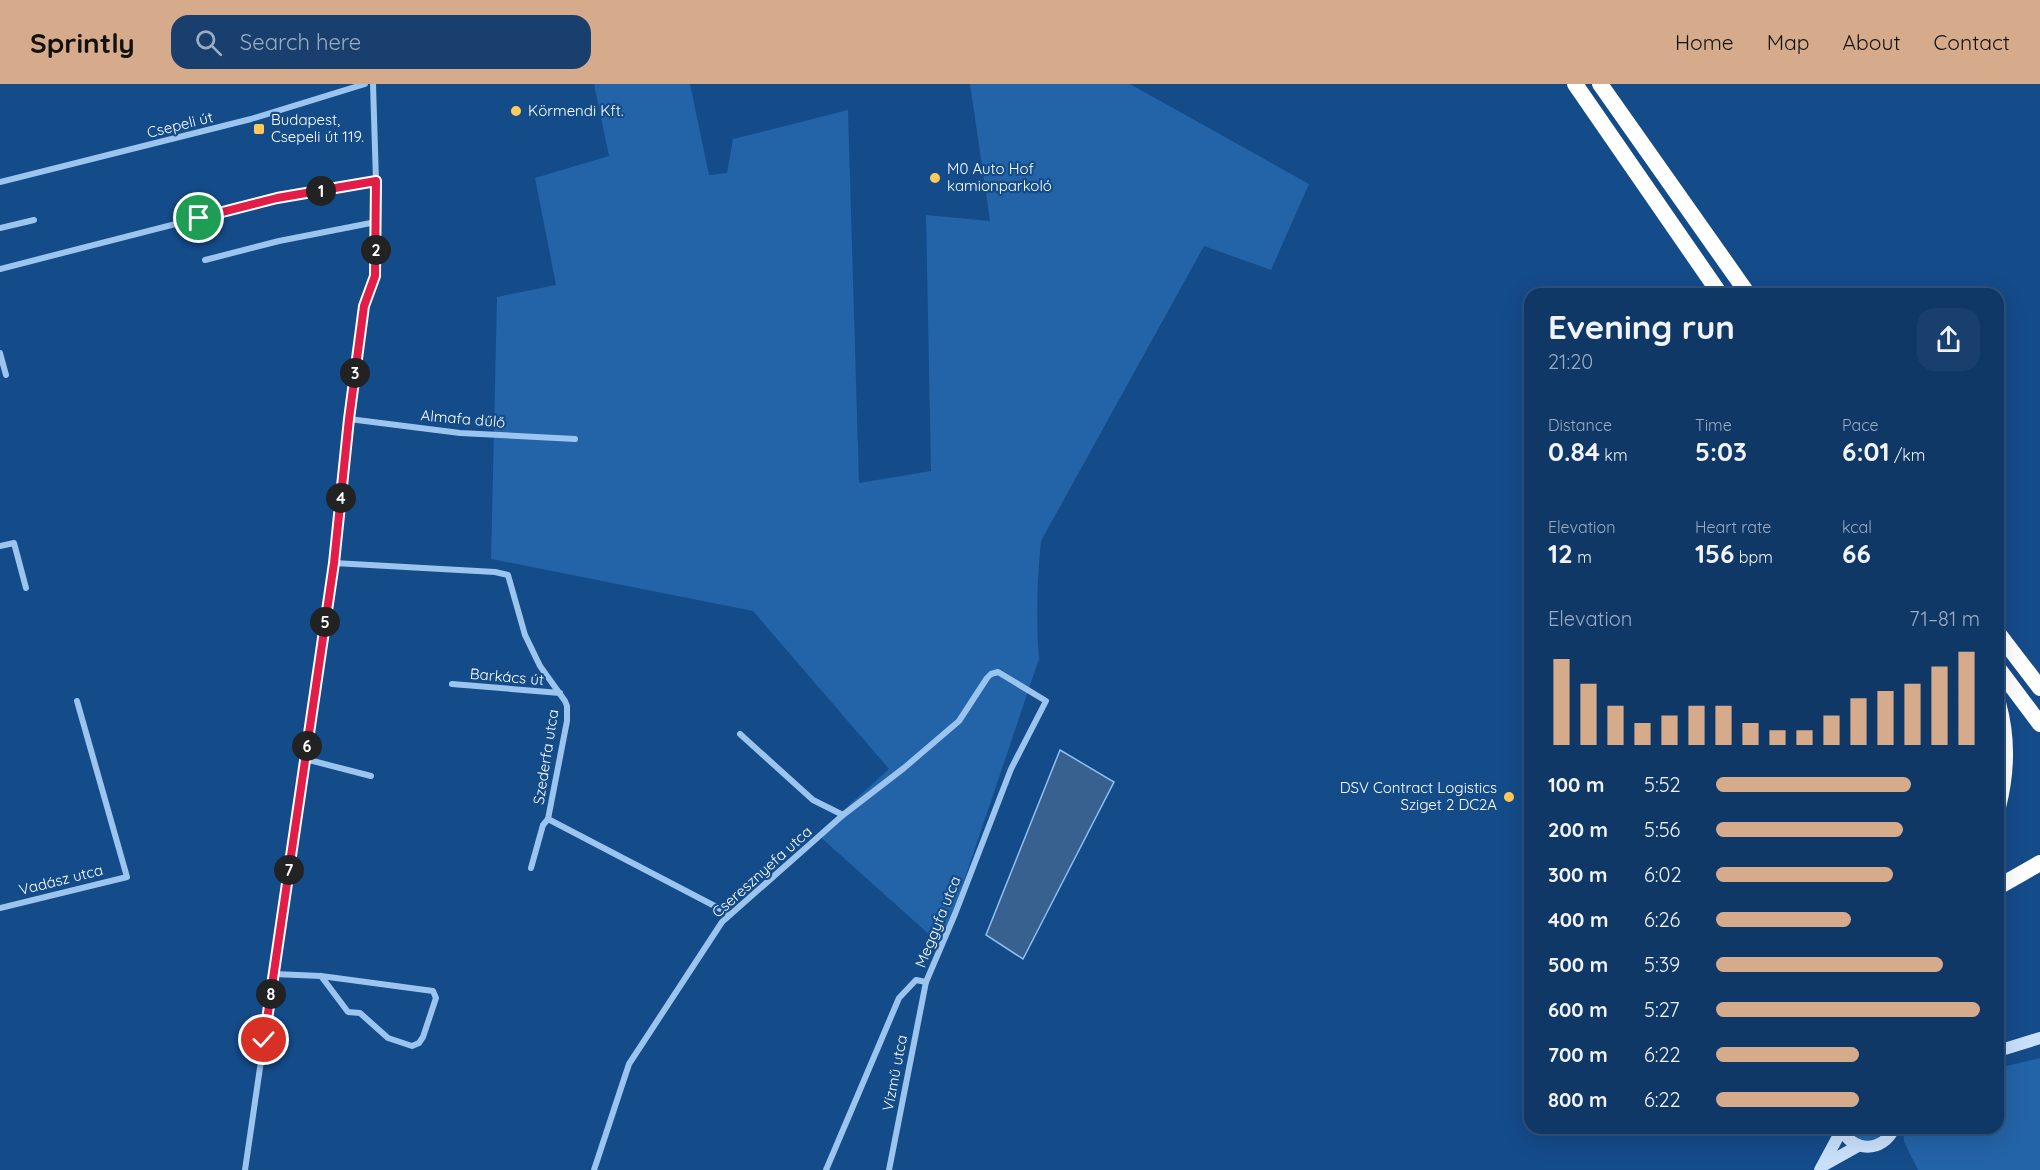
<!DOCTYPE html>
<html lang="en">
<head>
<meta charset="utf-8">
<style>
	body { margin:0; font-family:Quicksand,sans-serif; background:#183f6d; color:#f1f3f6; height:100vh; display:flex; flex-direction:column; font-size:22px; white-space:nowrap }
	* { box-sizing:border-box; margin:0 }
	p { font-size:20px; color:#9bacc0 }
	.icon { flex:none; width:33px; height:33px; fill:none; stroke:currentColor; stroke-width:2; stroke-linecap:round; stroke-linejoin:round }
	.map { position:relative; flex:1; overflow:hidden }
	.side { position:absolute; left:1524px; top:204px; width:480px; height:846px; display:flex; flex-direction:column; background:#0f3867; border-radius:18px; box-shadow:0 6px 24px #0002,0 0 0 2px #2f527b }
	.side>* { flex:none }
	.pin { position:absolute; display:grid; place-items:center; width:51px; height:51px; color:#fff; margin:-26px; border:3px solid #fff; border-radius:50%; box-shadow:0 2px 6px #0007 }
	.km { position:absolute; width:30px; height:30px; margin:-15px; border-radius:50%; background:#222; color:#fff; font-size:16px; line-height:30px; text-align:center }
	.round { display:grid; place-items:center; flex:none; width:63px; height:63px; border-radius:18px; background:#183f6d }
	.head { display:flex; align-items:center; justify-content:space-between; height:102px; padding:0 24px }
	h1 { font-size:33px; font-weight:800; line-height:45px }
	.stats { display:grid; grid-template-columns:repeat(3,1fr); gap:9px; height:102px; padding:6px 24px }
	.stats div { display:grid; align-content:center }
	.stats b { font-size:26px; font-weight:800 }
	.stats small { font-size:16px; font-weight:400 }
	.stats p { font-size:16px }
	.chart { height:168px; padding:12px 24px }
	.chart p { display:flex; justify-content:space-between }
	.chart svg { width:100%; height:108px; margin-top:6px; stroke:#d6ab8b; stroke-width:6 }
	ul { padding:0 24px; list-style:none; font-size:20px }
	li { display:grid; grid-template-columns:96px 72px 1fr; align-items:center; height:45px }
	li i { height:15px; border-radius:8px; background:#d6ab8b }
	header { display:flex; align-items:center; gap:36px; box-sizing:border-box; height:84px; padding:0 30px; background:#d6ab8b; color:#111 }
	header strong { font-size:28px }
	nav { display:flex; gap:33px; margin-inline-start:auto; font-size:21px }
	.search { width:420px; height:54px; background:#183f6d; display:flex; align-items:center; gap:15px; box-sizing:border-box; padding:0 21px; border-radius:18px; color:#9bacc0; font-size:22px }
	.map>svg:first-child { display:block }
	.green { fill:#2363a7 }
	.water { fill:#38618f; stroke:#8dc0f2; stroke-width:1.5 }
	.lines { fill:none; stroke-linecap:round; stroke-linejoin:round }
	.street { stroke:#9bc4ef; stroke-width:6 }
	.secondary { stroke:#c9e0fb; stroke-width:12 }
	.highway { stroke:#fff; stroke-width:16 }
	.route-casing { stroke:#fff; stroke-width:12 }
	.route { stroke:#e11d48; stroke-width:8 }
	.poi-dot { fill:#ffca5a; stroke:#144b89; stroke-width:2 }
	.labels { text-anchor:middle; stroke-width:4.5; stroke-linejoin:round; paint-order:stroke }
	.poi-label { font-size:15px; fill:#fff; stroke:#144b89; text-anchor:start }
	.street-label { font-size:15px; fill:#fff; stroke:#144b89 }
</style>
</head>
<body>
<header>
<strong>Sprintly</strong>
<div class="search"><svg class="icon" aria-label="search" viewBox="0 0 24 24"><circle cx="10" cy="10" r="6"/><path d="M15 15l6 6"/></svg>Search here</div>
<nav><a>Home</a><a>Map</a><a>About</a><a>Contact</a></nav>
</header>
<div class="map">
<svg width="2040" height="1086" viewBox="0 0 2040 1086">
	<rect width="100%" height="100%" fill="#144b89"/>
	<g class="green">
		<path d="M 594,0 L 690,0 L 709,91 L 727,89 L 733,55 L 848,26 L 859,399 L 931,387 L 926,131 L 990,137 L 970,0 L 1130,0 L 1309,100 L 1271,186 L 1204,162 L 1041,457 C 1037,497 1036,535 1039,575 L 942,862 L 817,750 L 889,685 L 753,527 L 491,475 L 497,213 L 556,201 L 535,94 L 609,72 Z"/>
		<path d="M 2040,974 L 2040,1086 L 1918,1086 L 1904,1058 L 1903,1044 L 1998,1044 L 1998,984 Z"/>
		<path d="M 1846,1044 L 1887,1044 C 1881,1054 1868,1062 1857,1055 C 1853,1053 1849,1047 1846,1044 Z"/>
	</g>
	<path class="water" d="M 1060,666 L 1114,698 L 1023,875 L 986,851 Z"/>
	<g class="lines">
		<g class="street">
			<path d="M 0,98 L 251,35 L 365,0"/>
			<path d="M 0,144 L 34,136"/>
			<path d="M 205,176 L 279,157 L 376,138"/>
			<path d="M 0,185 L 277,114 L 376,97"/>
			<path d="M 0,269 L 6,291"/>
			<path d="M 349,335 L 460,349 L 575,355"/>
			<path d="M 0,462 L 14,459 L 26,504"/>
			<path d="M 334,479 L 495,488 L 508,491 L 525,551 L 540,582 L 565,617 L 567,622 L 567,637 L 548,735 L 730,830"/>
			<path d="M 452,600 L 560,609"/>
			<path d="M 740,650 L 813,716 L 843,731"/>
			<path d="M 305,675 L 371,692"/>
			<path d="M 531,784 L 543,741 L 548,735"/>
			<path d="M 0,824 L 127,793 L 77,617"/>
			<path d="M 274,890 L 321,892 L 433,907 L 436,914 L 423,953 L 419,959 L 412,962 L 388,954 L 360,929 L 348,928 L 321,892"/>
			<path d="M 245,1086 L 334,479 L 349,335 L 364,222 L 375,192 L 376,97 L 373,0"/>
			<path d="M 594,1086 L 629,980 L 722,838 L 843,731 L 904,684 L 959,637 L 987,594 L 991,590 L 998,588 L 1046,617 L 1011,685 L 955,830 L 926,898 L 889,1086"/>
			<path d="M 826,1086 L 899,914 L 916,896 L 926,898"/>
		</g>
		<g class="secondary">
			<path d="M 1998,967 L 2040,954"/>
			<path d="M 1841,1044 C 1852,1069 1883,1069 1894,1044"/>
			<path d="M 1824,1081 L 1858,1062"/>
			<path d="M 1820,1086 L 1841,1047"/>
		</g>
		<g class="highway">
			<path d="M 1575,0 L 1720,210"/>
			<path d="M 1600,0 L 1748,210"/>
			<path d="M 1998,549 L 2040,604"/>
			<path d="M 1998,584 L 2040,640"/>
			<path d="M 1998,619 C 2008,654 2007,688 1998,723"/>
			<path d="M 1998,803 L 2040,779"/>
		</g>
	</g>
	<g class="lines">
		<defs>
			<path id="route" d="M 199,134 L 277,114 L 376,97 L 375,192 L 364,222 L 349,335 L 334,479 L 264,956"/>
		</defs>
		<use href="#route" class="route-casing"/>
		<use href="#route" class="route"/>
	</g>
	<g class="poi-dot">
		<circle cx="516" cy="27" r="6"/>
		<rect x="253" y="39" width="12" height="12" rx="3"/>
		<circle cx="935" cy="94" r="6"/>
		<circle cx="1509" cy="713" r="6"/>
	</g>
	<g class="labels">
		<g class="poi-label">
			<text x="528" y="32">Körmendi Kft.</text>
			<text x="271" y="41">Budapest,<tspan x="271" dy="17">Csepeli út 119.</tspan></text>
			<text x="947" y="90">M0 Auto Hof<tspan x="947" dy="17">kamionparkoló</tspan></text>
			<text x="1497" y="709" text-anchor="end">DSV Contract Logistics<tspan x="1497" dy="17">Sziget 2 DC2A</tspan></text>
		</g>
		<g class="street-label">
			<text transform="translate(180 41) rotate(-14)" y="5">Csepeli út</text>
			<text transform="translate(463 335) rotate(5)" y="5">Almafa dűlő</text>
			<text transform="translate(507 593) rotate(5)" y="5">Barkács út</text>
			<text transform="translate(546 673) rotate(-81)" y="5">Szederfa utca</text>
			<text transform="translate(762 788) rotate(-42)" y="5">Cseresznyefa utca</text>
			<text transform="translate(61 796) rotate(-14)" y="5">Vadász utca</text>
			<text transform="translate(938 838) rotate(-68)" y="5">Meggyfa utca</text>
			<text transform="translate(895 989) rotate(-79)" y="5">Vízmű utca</text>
		</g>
	</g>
</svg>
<div class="pin" style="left:199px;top:134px;background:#1e9e55"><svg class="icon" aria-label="arrive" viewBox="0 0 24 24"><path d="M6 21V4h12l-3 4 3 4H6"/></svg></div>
<div class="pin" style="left:264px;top:956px;background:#d93025"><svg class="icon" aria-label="check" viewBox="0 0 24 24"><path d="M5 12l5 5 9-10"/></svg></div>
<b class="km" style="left:321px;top:107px">1</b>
<b class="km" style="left:376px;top:166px">2</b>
<b class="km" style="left:355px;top:289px">3</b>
<b class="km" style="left:341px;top:414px">4</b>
<b class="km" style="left:325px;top:538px">5</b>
<b class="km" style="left:307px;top:662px">6</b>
<b class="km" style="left:289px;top:786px">7</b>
<b class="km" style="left:271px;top:910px">8</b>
<section class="side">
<div class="head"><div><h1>Evening run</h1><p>21:20</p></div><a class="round"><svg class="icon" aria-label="share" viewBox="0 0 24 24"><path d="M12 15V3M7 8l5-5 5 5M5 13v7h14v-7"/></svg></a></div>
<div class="stats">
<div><p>Distance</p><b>0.84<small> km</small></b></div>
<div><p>Time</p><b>5:03</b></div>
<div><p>Pace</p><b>6:01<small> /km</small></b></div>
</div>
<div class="stats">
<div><p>Elevation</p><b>12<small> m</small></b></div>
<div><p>Heart rate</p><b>156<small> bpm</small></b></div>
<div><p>kcal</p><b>66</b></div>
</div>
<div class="chart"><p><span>Elevation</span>71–81 m</p>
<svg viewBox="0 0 160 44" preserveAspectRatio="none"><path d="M5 44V9M15 44V19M25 44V28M35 44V35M45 44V32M55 44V28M65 44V28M75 44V35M85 44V38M95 44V38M105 44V32M115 44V25M125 44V22M135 44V19M145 44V12M155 44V6"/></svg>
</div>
<ul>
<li><b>100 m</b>5:52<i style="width:74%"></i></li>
<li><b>200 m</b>5:56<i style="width:71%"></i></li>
<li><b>300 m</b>6:02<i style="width:67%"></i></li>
<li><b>400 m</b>6:26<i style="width:51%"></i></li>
<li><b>500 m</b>5:39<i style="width:86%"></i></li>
<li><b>600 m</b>5:27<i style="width:100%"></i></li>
<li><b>700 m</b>6:22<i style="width:54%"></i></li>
<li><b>800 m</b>6:22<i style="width:54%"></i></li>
</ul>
</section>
</div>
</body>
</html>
